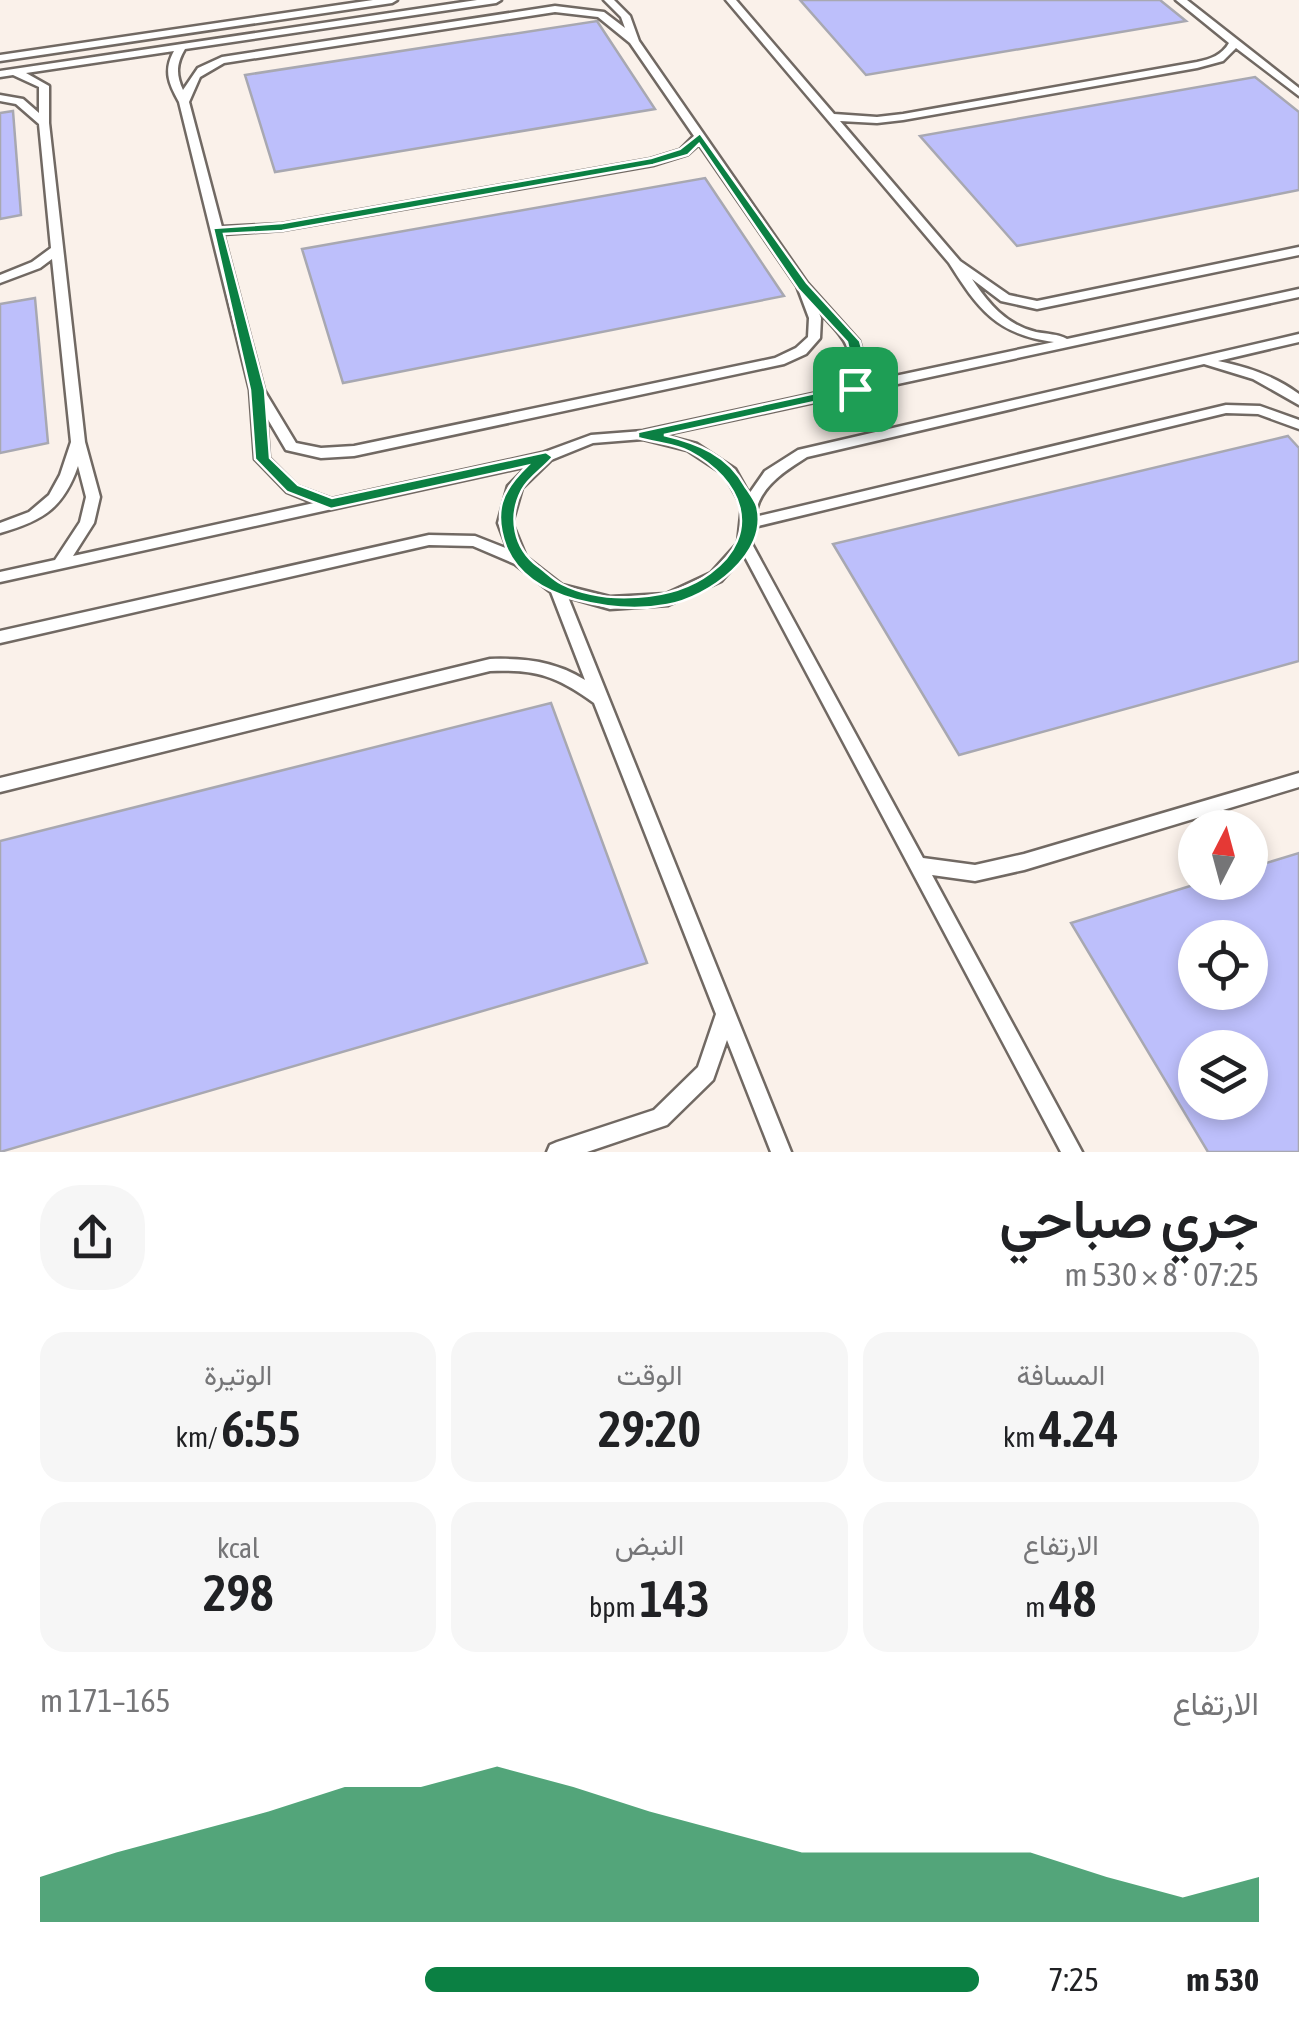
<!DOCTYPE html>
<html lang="ar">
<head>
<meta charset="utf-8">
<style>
	body { margin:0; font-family:"Asap Condensed",Vazirmatn,sans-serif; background:#f6f6f6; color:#202124; direction:rtl; height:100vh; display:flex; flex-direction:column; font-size:38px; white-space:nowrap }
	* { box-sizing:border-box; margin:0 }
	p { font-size:32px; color:#757577 }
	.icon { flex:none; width:55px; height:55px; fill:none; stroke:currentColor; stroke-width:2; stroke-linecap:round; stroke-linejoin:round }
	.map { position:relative; height:1152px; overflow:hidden; direction:ltr }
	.drawer { display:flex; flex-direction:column; background:#fff; flex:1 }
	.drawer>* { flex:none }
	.needle { width:65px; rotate:6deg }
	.tools { position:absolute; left:1178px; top:810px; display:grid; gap:20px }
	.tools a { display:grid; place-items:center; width:90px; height:90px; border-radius:50%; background:#fff; box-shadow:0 5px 15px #0003; font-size:50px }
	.pin { position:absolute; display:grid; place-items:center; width:85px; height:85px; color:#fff; margin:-42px; border-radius:20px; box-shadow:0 5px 15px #0006 }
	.round { display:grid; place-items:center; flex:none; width:105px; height:105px; border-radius:40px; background:#f6f6f6 }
	.head { display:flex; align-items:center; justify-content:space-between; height:170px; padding:0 40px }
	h1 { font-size:55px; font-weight:600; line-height:75px }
	.metrics { display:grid; grid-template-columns:repeat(3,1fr); gap:15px; height:170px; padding:10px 40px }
	.metrics div { display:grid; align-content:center; border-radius:25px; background:#f6f6f6; text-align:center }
	.metrics b { font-size:50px; font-weight:600 }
	.metrics small { font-size:28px; font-weight:400 }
	.metrics p { font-size:28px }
	.chart { height:280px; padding:20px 40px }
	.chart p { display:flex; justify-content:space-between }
	.chart svg { width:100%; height:180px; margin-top:10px; fill:#0b8043; opacity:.7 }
	ul { padding:0 40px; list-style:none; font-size:32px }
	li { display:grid; grid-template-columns:160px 120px 1fr; align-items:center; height:75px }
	li i { height:25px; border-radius:12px; background:#0b8043 }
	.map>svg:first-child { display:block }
	.building { fill:#bdbffb; stroke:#a8a8b1; stroke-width:2.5; fill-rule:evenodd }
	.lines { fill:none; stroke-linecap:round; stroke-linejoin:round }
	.lane-casing { stroke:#716963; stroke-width:5 }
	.lane { fill:#fff; fill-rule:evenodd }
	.route { fill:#0b8043; stroke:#fff; stroke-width:2.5; fill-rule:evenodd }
</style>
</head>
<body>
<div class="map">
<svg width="1299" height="1152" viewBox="0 0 1299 1152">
	<rect width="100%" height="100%" fill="#faf1ea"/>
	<g class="building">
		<path d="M 800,0 L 1160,0 L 1186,21 L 866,75 Z"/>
		<path d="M 597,21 L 655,109 L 275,172 L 245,75 Z"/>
		<path d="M 1255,77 L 1299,112 L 1299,190 L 1017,246 L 920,136 Z"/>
		<path d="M 13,111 L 21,215 L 0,219 L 0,113 Z"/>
		<path d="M 705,178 L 784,296 L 343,383 L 302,249 Z"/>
		<path d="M 35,298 L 48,443 L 0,453 L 0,304 Z"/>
		<path d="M 1288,436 L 1299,448 L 1299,661 L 959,755 L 833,544 Z"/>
		<path d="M 551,703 L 647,963 L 0,1152 L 0,841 Z"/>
		<path d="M 1299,853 L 1299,1152 L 1208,1152 L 1071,923 L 1203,882 L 1250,882 L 1250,868 ZM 1195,938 L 1250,938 L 1250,992 L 1195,992 ZM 1195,1048 L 1250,1048 L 1250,1102 L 1195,1102 Z"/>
	</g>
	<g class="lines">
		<defs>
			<g id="lane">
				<path d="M 373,0 L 397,0 L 392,3 L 0,61 L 0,55 Z"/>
				<path d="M 477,0 L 501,0 L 496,3 L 185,49 C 176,64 176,75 183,90 L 198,68 L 222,57 L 555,6 L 604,12 L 625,28 L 621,17 L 604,0 L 614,0 L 630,16 L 639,41 L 807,283 L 859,341 L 865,363 L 862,383 L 1054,342 C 997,335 978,309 949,263 L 726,0 L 736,0 L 834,114 L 877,117 L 903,114 L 1197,62 C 1211,59 1222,55 1229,43 L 1176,0 L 1187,0 L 1299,88 L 1299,96 L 1236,48 L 1223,61 L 1197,68 L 903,120 L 877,123 L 840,121 L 960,261 L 1009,295 L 1037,301 L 1299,247 L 1299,255 L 1037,309 L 1001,301 L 972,279 C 988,303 1006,325 1036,332 C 1047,334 1058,334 1067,339 L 1299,289 L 1299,297 L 662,435 L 697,444 L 735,469 L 749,494 L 765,471 L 798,450 L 1299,334 L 1299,342 L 1218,361 C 1248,367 1275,376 1299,394 L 1299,405 L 1253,379 L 1204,364 L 807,457 C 785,471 758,487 755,517 L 1226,405 L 1260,406 L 1299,420 L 1299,429 L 1258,414 L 1226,413 L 754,527 L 752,544 L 923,858 L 975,865 L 1024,854 L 1299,773 L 1299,787 L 1024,870 L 975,881 L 932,875 L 1082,1152 L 1061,1152 L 744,555 L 721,581 L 668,605 L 610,609 L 568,597 L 791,1152 L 771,1152 L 727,1040 L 713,1080 L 667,1125 L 587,1152 L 547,1152 L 550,1145 L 557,1142 L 654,1110 L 698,1067 L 716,1014 L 594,703 C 557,676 536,669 490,671 L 0,792 L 0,778 L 490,659 C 525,658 555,661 585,680 L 551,592 L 515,564 L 473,546 L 429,545 L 0,643 L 0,631 L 429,535 L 475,536 L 508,549 L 498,523 L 508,486 L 528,466 L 0,582 L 0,572 L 55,560 L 80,522 L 86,497 L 78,466 C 63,509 42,521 0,533 L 0,523 L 29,512 L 49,495 L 60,475 L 71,442 L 52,259 L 40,268 L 0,283 L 0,275 L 32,262 L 51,248 L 39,124 L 16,104 L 0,101 L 0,95 L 23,99 L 39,113 L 39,87 L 13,75 L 0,77 L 0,71 ZM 555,12 L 598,17 L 630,43 L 694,136 L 680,150 L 651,159 L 282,224 L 222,227 L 189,102 L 200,77 L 224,63 ZM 174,51 C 163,71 169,84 179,102 L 250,390 L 255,459 L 287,492 L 314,503 L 73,556 L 94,523 L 100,497 L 85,442 L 49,123 L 49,86 L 26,73 ZM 699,144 L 797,286 L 809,318 L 808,337 L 796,348 L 775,358 L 354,446 L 321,448 L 296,443 L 264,390 L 223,234 L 282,230 L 653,165 L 688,154 ZM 818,310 C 845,340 855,345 849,386 L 643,431 L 591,435 L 542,453 L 332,499 L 297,486 L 269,458 L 266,416 L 286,450 L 321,458 L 354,456 L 784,364 L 806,354 L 820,338 L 821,318 ZM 643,439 L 687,450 L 725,475 L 742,506 L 738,543 L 711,573 L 666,594 L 610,597 L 562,585 L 526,557 L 512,523 L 522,488 L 551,460 L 593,443 Z"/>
			</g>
		</defs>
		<use href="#lane" class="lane-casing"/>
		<use href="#lane" class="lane"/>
	</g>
	<path class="route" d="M 700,133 L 807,283 L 860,341 L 866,363 L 860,392 L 664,435 C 698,443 728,455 745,486 C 749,492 755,500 757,506 C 770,554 708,598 667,605 C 636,611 607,608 576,600 C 547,592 518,576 506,547 C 493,512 501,491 527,466 L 331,509 L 287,492 L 255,459 L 250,390 L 213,228 L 282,223 L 651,158 L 680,149 ZM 699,144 L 798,289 L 847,342 L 852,363 L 848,386 L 638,432 L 638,438 C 654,443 675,444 690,452 C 741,479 764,533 710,573 C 673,601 604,605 562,584 C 554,580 545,571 538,566 C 514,548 508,517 522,490 C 528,478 544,468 553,457 L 546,452 L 332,498 L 298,485 L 270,458 L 265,390 L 224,234 L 282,231 L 653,165 L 688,155 Z"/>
</svg>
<div class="tools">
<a><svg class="needle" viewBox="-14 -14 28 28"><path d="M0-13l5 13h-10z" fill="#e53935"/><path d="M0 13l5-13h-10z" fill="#757577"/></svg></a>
<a><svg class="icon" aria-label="locate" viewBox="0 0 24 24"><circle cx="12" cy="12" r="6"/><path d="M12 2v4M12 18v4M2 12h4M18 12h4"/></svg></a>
<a><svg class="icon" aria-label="layers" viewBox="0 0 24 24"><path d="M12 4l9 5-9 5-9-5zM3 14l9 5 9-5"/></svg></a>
</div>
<div class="pin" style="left:855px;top:389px;background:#1e9e55"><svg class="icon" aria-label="arrive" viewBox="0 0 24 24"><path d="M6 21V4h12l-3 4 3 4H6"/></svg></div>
</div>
<section class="drawer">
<div class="head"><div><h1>جري صباحي</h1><p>07:25 · 8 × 530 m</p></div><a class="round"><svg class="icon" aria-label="share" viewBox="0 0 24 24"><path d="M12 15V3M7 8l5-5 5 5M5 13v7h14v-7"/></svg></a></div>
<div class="metrics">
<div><p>المسافة</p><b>4.24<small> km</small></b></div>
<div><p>الوقت</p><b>29:20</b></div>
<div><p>الوتيرة</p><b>6:55<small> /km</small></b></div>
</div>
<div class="metrics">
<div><p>الارتفاع</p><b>48<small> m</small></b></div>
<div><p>النبض</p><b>143<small> bpm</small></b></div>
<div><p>kcal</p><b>298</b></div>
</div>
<div class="chart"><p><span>الارتفاع</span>165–171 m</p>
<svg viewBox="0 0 160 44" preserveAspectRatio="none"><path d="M0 44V33L10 27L20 22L30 17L40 11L50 11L60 6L70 11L80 17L90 22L100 27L110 27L120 27L130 27L140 33L150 38L160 33V44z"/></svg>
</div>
<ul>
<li><b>530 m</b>7:25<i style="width:59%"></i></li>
</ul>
</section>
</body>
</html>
